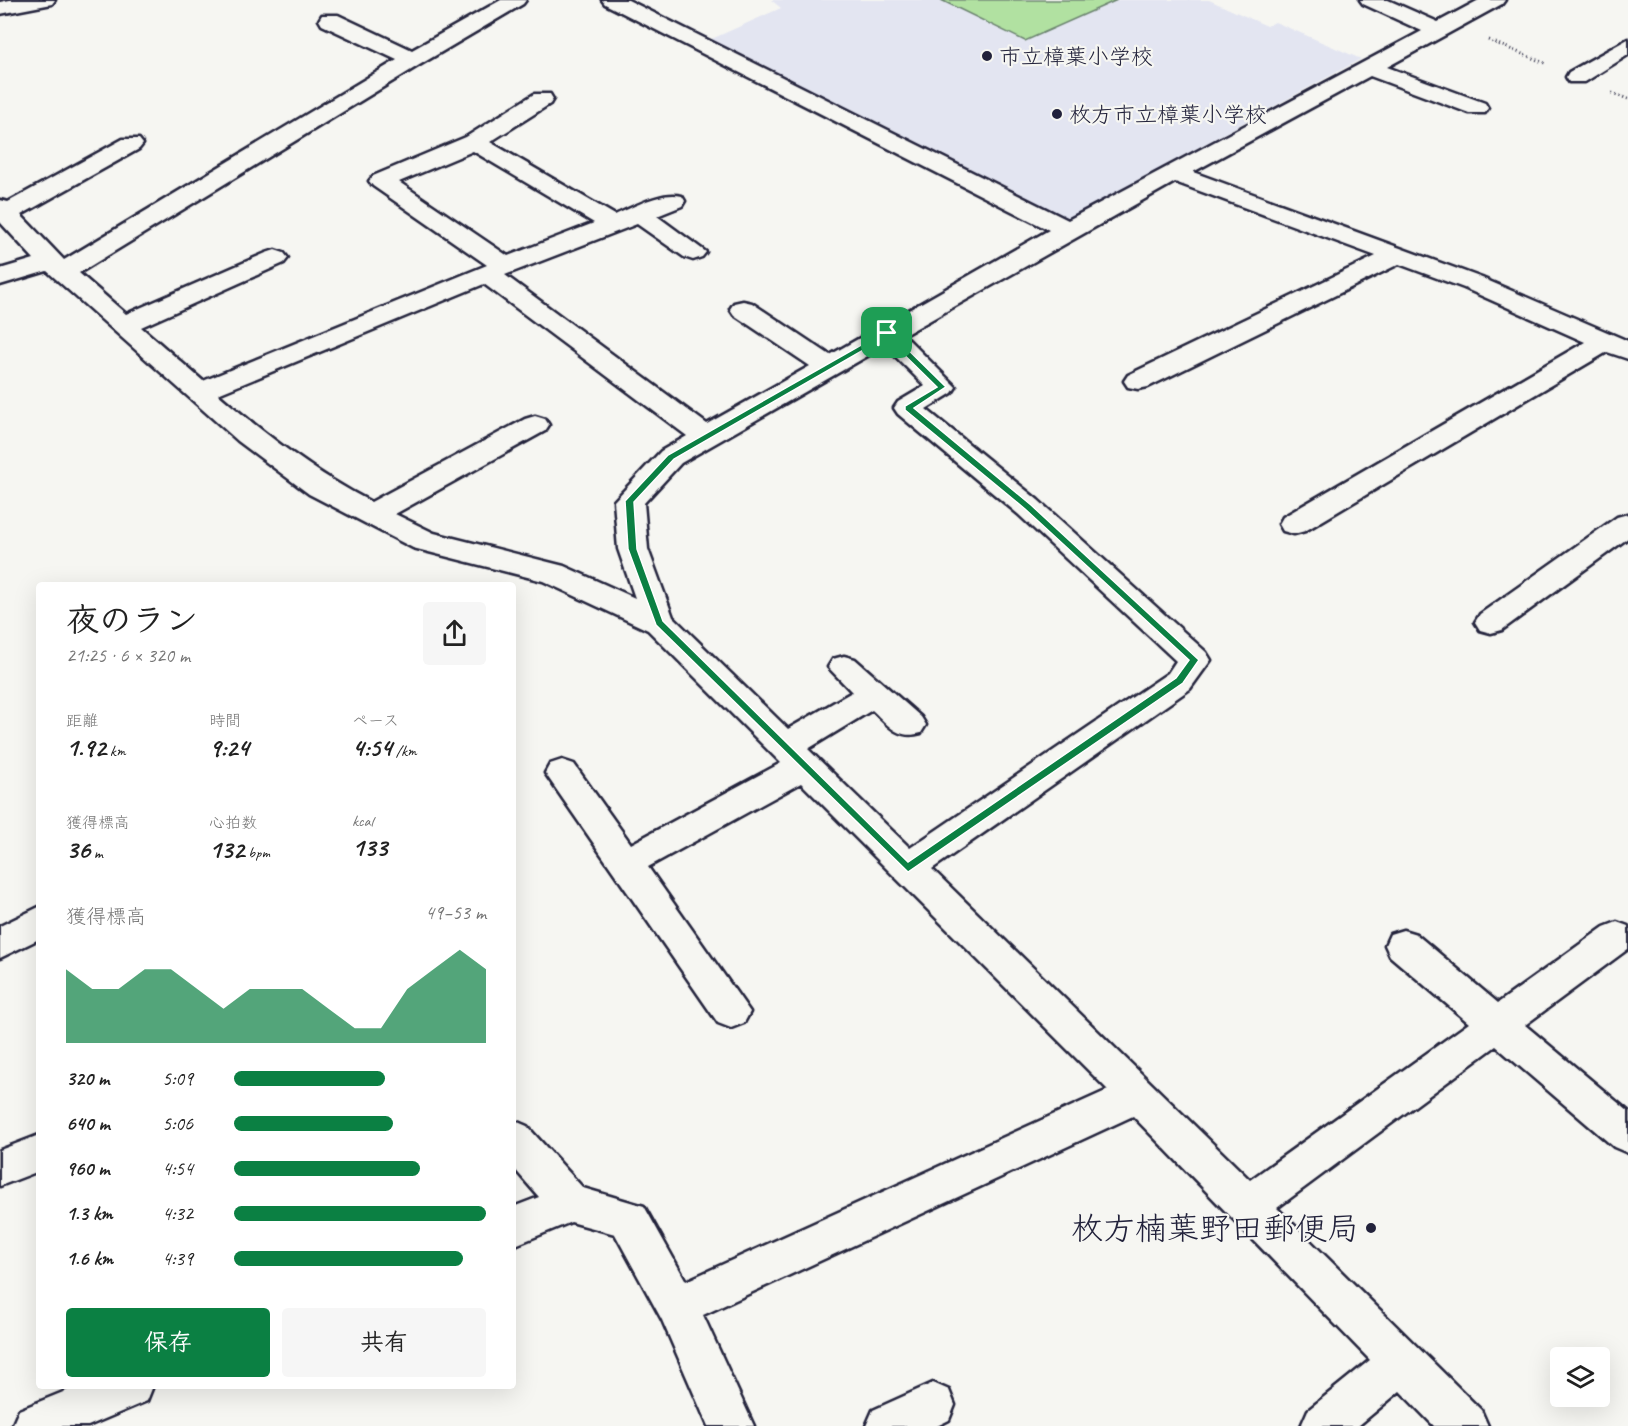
<!DOCTYPE html>
<html lang="ja">
<head>
<meta charset="utf-8">
<style>
	body { margin:0; font-family:Caveat,"Klee One",sans-serif; background:#f6f6f6; color:#222; height:100vh; display:flex; flex-direction:column; font-size:22px; white-space:nowrap }
	* { box-sizing:border-box; margin:0 }
	p { font-size:20px; color:#767676 }
	.icon { flex:none; width:33px; height:33px; fill:none; stroke:currentColor; stroke-width:2; stroke-linecap:round; stroke-linejoin:round }
	.map { position:relative; flex:1; overflow:hidden }
	.details { position:absolute; left:36px; top:582px; width:480px; height:807px; display:flex; flex-direction:column; background:#fff; border-radius:6px; box-shadow:0 6px 24px #0002 }
	.details>* { flex:none }
	.controls { position:absolute; left:1550px; top:1347px; display:grid; gap:12px }
	.controls a { display:grid; place-items:center; width:60px; height:60px; border-radius:6px; background:#fff; box-shadow:0 6px 24px #0002; font-size:30px }
	.pin { position:absolute; display:grid; place-items:center; width:51px; height:51px; color:#fff; margin:-26px; border-radius:12px; box-shadow:0 3px 9px #0006 }
	.round { display:grid; place-items:center; flex:none; width:63px; height:63px; border-radius:6px; background:#f6f6f6 }
	.head { display:flex; align-items:center; justify-content:space-between; height:102px; padding:0 30px }
	h1 { font-size:33px; font-weight:700; line-height:45px }
	.metrics { display:grid; grid-template-columns:repeat(3,1fr); gap:9px; height:102px; padding:6px 30px }
	.metrics div { display:grid; align-content:center }
	.metrics b { font-size:26px; font-weight:700 }
	.metrics small { font-size:16px; font-weight:400 }
	.metrics p { font-size:16px }
	.chart { height:168px; padding:12px 30px }
	.chart p { display:flex; justify-content:space-between }
	.chart svg { width:100%; height:108px; margin-top:6px; fill:#0b8043; opacity:.7 }
	.action { display:flex; gap:12px; margin-top:auto; padding:12px 30px }
	.action a { flex:1; height:69px; border-radius:6px; background:#0b8043; color:#fff; font-size:24px; font-weight:700; line-height:69px; text-align:center }
	.action a+a { background:#f6f6f6; color:#222 }
	ul { padding:0 30px; list-style:none; font-size:20px }
	li { display:grid; grid-template-columns:96px 72px 1fr; align-items:center; height:45px }
	li i { height:15px; border-radius:8px; background:#0b8043 }
	.map>svg:first-child { display:block }
	.built { fill:#e3e5f1 }
	.green { fill:#b1e1a1; stroke:#6a826e; stroke-width:1.5 }
	.lines { fill:none; stroke-linecap:round; stroke-linejoin:round }
	.minor-casing { stroke:#22223b; stroke-width:5 }
	.path { stroke:#22223b; stroke-width:3; stroke-dasharray:1 3; stroke-linecap:butt }
	.minor { fill:#f6f6f2; fill-rule:evenodd }
	.route { fill:#0b8043; stroke:#fff; stroke-width:1.5; fill-rule:evenodd }
	.poi-dot { fill:#22223b; stroke:#f6f6f2; stroke-width:2 }
	.labels { text-anchor:middle; stroke-width:4.5; stroke-linejoin:round; paint-order:stroke }
	.far-poi-label { font-size:22px; fill:#22223b; stroke:#f6f6f2; text-anchor:start }
	.near-poi-label { font-size:32px; fill:#22223b; stroke:#f6f6f2; text-anchor:end }
</style>
</head>
<body>
<div class="map">
<svg width="1628" height="1426" viewBox="0 0 1628 1426">
	<rect width="100%" height="100%" fill="#f6f6f2"/>
	<filter id="ink" filterUnits="userSpaceOnUse"><feTurbulence type="fractalNoise" baseFrequency=".0167" numOctaves="2"/><feDisplacementMap in="SourceGraphic" scale="12" xChannelSelector="R" yChannelSelector="G"/><feConvolveMatrix kernelMatrix="1 2 1 2 8 2 1 2 1" color-interpolation-filters="sRGB"/></filter>
	<g filter="url(#ink)">
		<path class="built" d="M 771,0 L 1209,0 L 1267,26 L 1275,22 L 1361,59 L 1065,220 L 707,41 L 781,8 Z"/>
		<path class="green" d="M 941,0 L 1117,0 L 1025,41 Z"/>
		<g class="lines">
			<defs>
				<g id="minor">
					<path d="M 10,0 L 55,0 L 52,4 L 0,14 L 0,2 Z"/>
					<path d="M 501,0 L 526,0 L 523,4 L 421,64 L 79,273 L 126,314 L 266,253 L 275,250 L 284,253 L 288,258 L 284,263 L 141,327 L 203,381 L 487,265 L 373,186 L 369,181 L 373,176 L 466,137 L 534,94 L 550,94 L 553,99 L 550,104 L 490,142 L 615,215 C 634,207 661,191 682,196 L 685,201 L 682,206 L 657,216 L 706,252 L 702,257 L 693,260 L 684,257 L 637,224 L 505,275 L 707,424 L 810,366 L 734,315 L 730,309 L 734,303 L 743,301 L 752,303 L 830,355 L 1049,230 L 605,4 L 602,0 L 628,0 L 1068,220 L 1422,31 L 1363,4 L 1360,0 L 1388,0 L 1438,22 L 1479,0 L 1505,0 L 1502,4 L 1387,67 L 1485,103 L 1488,108 L 1485,113 L 1469,113 L 1370,76 L 1193,172 L 1482,278 L 1628,341 L 1628,359 L 1607,352 L 1305,531 L 1294,534 L 1283,531 L 1279,524 L 1283,517 L 1585,342 L 1464,288 L 1399,264 L 1148,387 L 1138,389 L 1128,387 L 1124,381 L 1128,375 L 1376,256 L 1175,182 L 904,335 L 956,387 L 952,393 L 926,409 L 1038,500 L 1206,652 L 1211,660 L 1190,689 L 932,869 L 1250,1180 L 1469,1023 L 1390,956 L 1385,945 L 1390,934 L 1403,930 L 1416,934 L 1498,1003 L 1604,927 L 1617,922 L 1628,926 L 1628,949 L 1525,1025 L 1628,1111 L 1628,1153 L 1614,1147 L 1496,1046 L 1277,1208 L 1481,1410 L 1488,1426 L 1434,1426 L 1400,1391 L 1358,1426 L 1301,1426 L 1308,1410 L 1370,1360 L 1133,1116 L 703,1315 L 754,1426 L 708,1426 L 662,1320 L 615,1234 L 571,1222 L 513,1246 L 513,1207 L 539,1197 L 513,1167 L 513,1120 L 527,1126 L 583,1188 L 644,1206 L 686,1281 L 1108,1090 L 801,783 L 648,867 L 750,1012 L 744,1023 L 731,1028 L 718,1023 L 545,773 L 550,764 L 562,760 L 574,764 L 631,844 L 781,763 L 648,630 L 543,581 L 413,548 L 309,494 L 238,441 L 47,271 L 0,285 L 0,269 L 34,259 L 0,222 L 0,200 L 8,202 L 123,139 L 139,139 L 143,144 L 139,149 L 21,215 L 64,260 L 397,60 L 322,25 L 319,20 L 322,15 L 338,15 L 412,50 ZM 473,151 L 594,223 L 508,256 L 399,182 ZM 484,284 L 687,436 L 661,451 L 614,501 L 618,549 L 635,598 L 564,566 L 434,533 L 395,514 L 545,431 L 549,425 L 545,419 L 535,416 L 525,419 L 371,502 C 315,473 266,435 218,394 ZM 885,346 L 925,386 L 898,402 L 894,408 L 898,414 L 1018,514 L 1176,661 L 1168,673 L 910,848 L 808,749 L 872,710 C 888,725 898,740 921,733 L 926,725 L 921,717 L 855,659 L 844,656 L 833,659 L 828,667 L 852,692 L 788,729 L 673,617 L 648,549 L 644,503 L 681,463 Z"/>
					<path d="M 1628,39 L 1628,55 L 1585,82 L 1569,82 L 1566,77 L 1569,72 Z"/>
					<path d="M 1628,514 L 1628,538 L 1502,630 L 1491,633 L 1480,630 L 1475,622 L 1480,614 L 1617,517 Z"/>
					<path d="M 39,907 L 39,939 L 0,958 L 0,926 Z"/>
					<path d="M 39,1135 L 39,1171 L 0,1186 L 0,1150 Z"/>
					<path d="M 933,1383 L 949,1390 L 955,1405 L 949,1420 L 937,1426 L 866,1426 L 873,1410 Z"/>
					<path d="M 78,1386 L 153,1386 L 147,1401 L 88,1426 L 12,1426 L 19,1410 Z"/>
				</g>
			</defs>
			<use href="#minor" class="minor-casing"/>
			<g class="path">
				<path d="M 1488,40 L 1547,64"/>
				<path d="M 1612,93 L 1628,99"/>
			</g>
			<use href="#minor" class="minor"/>
		</g>
	</g>
	<path class="route" d="M 884,332 L 890,332 L 946,387 L 914,408 L 1031,505 L 1199,660 L 1183,683 L 908,872 L 656,625 L 628,549 L 625,501 L 668,455 ZM 886,337 L 937,387 L 905,406 L 905,410 L 1025,509 L 1189,660 L 1176,678 L 908,862 L 663,621 L 637,549 L 634,502 L 674,459 Z"/>
	<g class="poi-dot">
		<circle cx="987" cy="56" r="6"/>
		<circle cx="1057" cy="114" r="6"/>
		<circle cx="1371" cy="1228" r="6"/>
	</g>
	<g class="labels">
		<g class="far-poi-label">
			<text x="999" y="64">市立樟葉小学校</text>
			<text x="1069" y="122">枚方市立樟葉小学校</text>
		</g>
		<g class="near-poi-label">
			<text x="1359" y="1239">枚方楠葉野田郵便局</text>
		</g>
	</g>
</svg>
<div class="controls">
<a><svg class="icon" aria-label="layers" viewBox="0 0 24 24"><path d="M12 4l9 5-9 5-9-5zM3 14l9 5 9-5"/></svg></a>
</div>
<div class="pin" style="left:887px;top:333px;background:#1e9e55"><svg class="icon" aria-label="arrive" viewBox="0 0 24 24"><path d="M6 21V4h12l-3 4 3 4H6"/></svg></div>
<section class="details">
<div class="head"><div><h1>夜のラン</h1><p>21:25 · 6 × 320 m</p></div><a class="round"><svg class="icon" aria-label="share" viewBox="0 0 24 24"><path d="M12 15V3M7 8l5-5 5 5M5 13v7h14v-7"/></svg></a></div>
<div class="metrics">
<div><p>距離</p><b>1.92<small> km</small></b></div>
<div><p>時間</p><b>9:24</b></div>
<div><p>ペース</p><b>4:54<small> /km</small></b></div>
</div>
<div class="metrics">
<div><p>獲得標高</p><b>36<small> m</small></b></div>
<div><p>心拍数</p><b>132<small> bpm</small></b></div>
<div><p>kcal</p><b>133</b></div>
</div>
<div class="chart"><p><span>獲得標高</span>49–53 m</p>
<svg viewBox="0 0 160 44" preserveAspectRatio="none"><path d="M0 44V14L10 22L20 22L30 14L40 14L50 22L60 30L70 22L80 22L90 22L100 30L110 38L120 38L130 22L140 14L150 6L160 14V44z"/></svg>
</div>
<ul>
<li><b>320 m</b>5:09<i style="width:60%"></i></li>
<li><b>640 m</b>5:06<i style="width:63%"></i></li>
<li><b>960 m</b>4:54<i style="width:74%"></i></li>
<li><b>1.3 km</b>4:32<i style="width:100%"></i></li>
<li><b>1.6 km</b>4:39<i style="width:91%"></i></li>
</ul>
<div class="action"><a>保存</a><a>共有</a></div>
</section>
</div>
</body>
</html>
